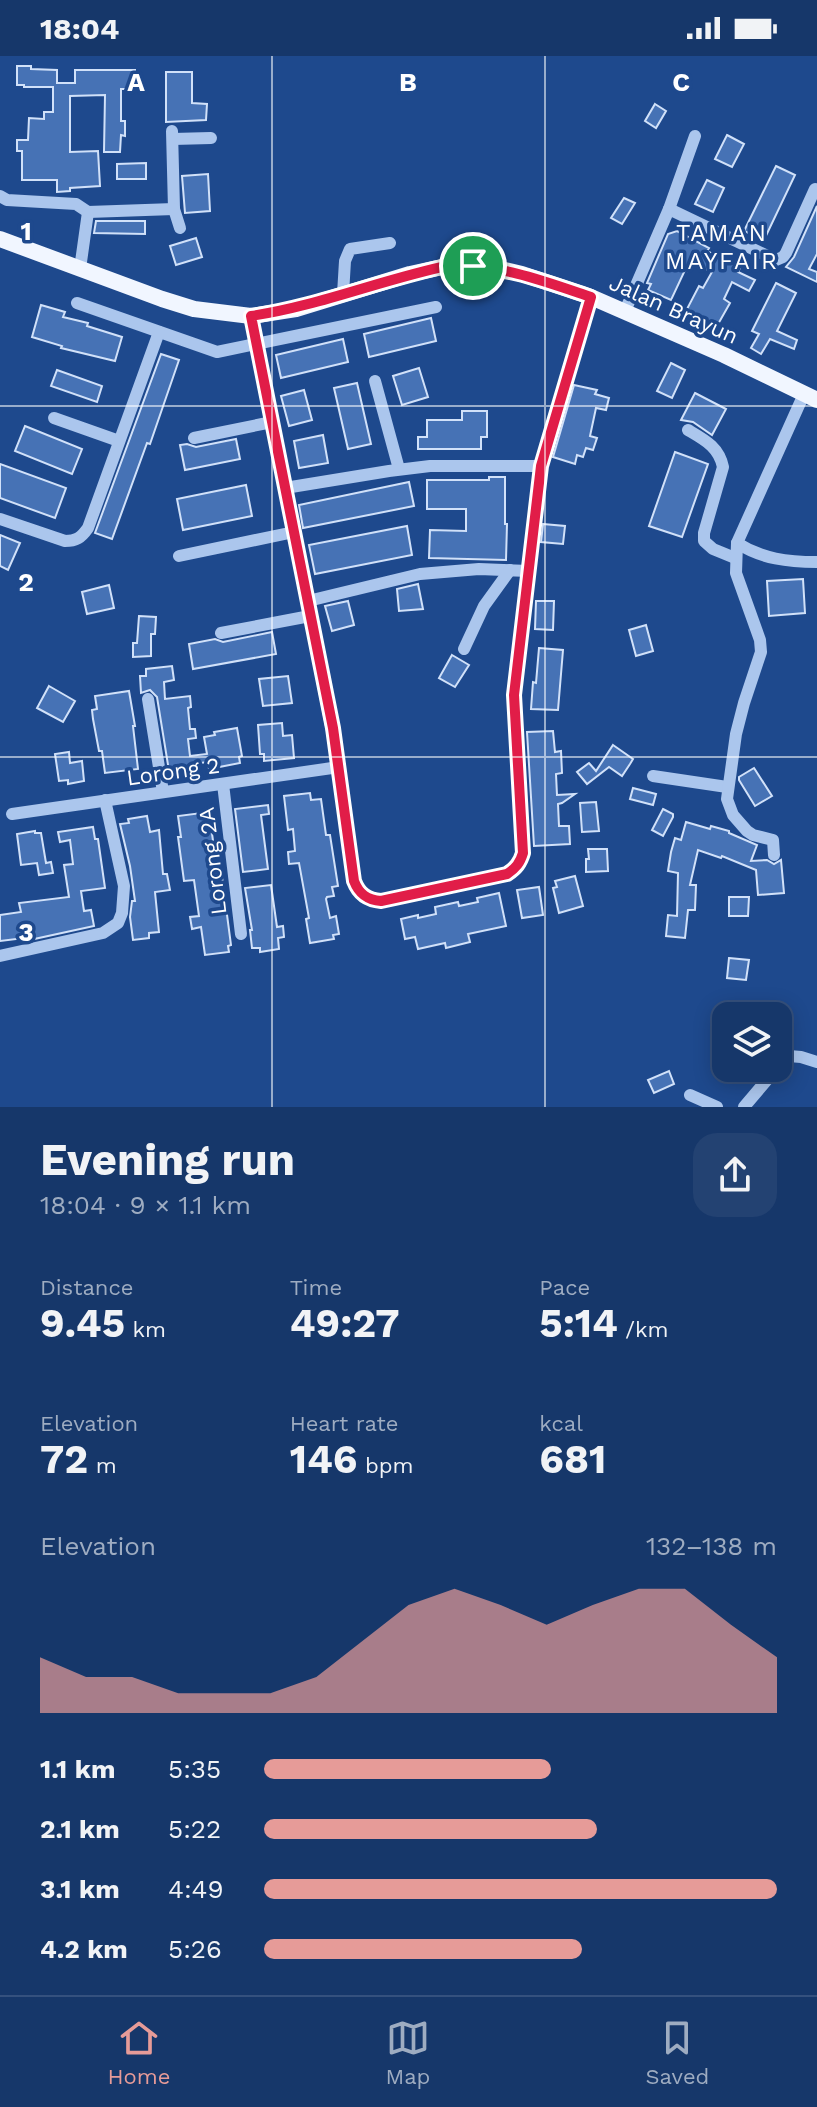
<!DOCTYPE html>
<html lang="en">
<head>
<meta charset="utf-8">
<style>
	body { margin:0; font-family:"Work Sans",sans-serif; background:#234272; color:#f1f3f6; height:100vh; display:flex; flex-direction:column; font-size:30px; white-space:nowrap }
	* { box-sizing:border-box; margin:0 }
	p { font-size:26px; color:#9eacc1 }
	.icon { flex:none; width:44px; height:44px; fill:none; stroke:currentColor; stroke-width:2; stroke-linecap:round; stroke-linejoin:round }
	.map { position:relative; height:1051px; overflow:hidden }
	.details { display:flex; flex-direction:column; background:#16376a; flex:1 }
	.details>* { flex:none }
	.tools { position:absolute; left:712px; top:946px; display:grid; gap:16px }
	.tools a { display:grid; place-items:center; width:80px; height:80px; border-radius:16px; background:#16376a; box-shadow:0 4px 20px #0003,0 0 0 2px #35517e; font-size:40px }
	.pin { position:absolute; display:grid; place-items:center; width:68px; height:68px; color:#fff; margin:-34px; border:4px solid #fff; border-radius:50%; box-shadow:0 2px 8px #0007 }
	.round { display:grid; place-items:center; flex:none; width:84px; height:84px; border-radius:24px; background:#234272 }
	.head { display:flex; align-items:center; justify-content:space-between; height:136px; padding:0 40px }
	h1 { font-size:44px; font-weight:700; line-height:60px }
	.figures { display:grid; grid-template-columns:repeat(3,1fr); gap:12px; height:136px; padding:8px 40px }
	.figures div { display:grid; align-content:center }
	.figures b { font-size:40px; font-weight:700 }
	.figures small { font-size:22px; font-weight:400 }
	.figures p { font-size:22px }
	.chart { height:224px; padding:16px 40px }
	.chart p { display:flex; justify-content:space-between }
	.chart svg { width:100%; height:144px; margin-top:8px; fill:#e69b98; opacity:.7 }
	ul { padding:0 40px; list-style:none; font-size:26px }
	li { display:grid; grid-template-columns:128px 96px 1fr; align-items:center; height:60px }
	li i { height:20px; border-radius:10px; background:#e69b98 }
	.status { display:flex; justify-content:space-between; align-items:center; height:56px; padding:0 40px; background:#16376a; direction:ltr }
	.status svg { height:22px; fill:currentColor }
	.menu { display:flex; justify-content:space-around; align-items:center; height:112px; border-top:2px solid #35517e; background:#16376a; font-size:22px; color:#9eacc1 }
	.menu a { display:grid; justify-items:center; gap:4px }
	.menu .selected { color:#e69b98 }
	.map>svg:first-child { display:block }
	.building { fill:#4672b5; stroke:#d1e1f9; stroke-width:2 }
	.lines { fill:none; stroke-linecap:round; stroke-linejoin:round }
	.minor { stroke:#abc6ed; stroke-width:12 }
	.major { stroke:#f1f6ff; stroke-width:16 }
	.route-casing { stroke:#fff; stroke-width:16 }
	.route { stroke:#e11d48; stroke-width:10 }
	.grid { fill:none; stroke:#fff; stroke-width:2; stroke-opacity:0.55 }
	.labels { text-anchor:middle; stroke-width:7; stroke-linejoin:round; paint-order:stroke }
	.street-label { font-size:22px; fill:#fff; stroke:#1e498d }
	.neighbourhood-label { font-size:24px; letter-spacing:2px; fill:#fff; stroke:#1e498d }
	.grid-label { font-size:26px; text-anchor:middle; font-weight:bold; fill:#fff; stroke:#1e498d; stroke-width:7; stroke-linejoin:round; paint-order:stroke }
</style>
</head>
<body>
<div class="status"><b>18:04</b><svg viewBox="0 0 49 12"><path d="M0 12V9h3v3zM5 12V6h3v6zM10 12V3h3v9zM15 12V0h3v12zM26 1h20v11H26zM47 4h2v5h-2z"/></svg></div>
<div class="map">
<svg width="817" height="1051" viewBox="0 0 817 1051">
	<rect width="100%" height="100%" fill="#1e498d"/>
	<g class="building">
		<path d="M 17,10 L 31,10 L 31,13 L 57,14 L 57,27 L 75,27 L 75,14 L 135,14 L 135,33 L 121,33 L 121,65 L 125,65 L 125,80 L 121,79 L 120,96 L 104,96 L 105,39 L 70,40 L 70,96 L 98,95 L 100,130 L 70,132 L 70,135 L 57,136 L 57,124 L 22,124 L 22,95 L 17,95 L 17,84 L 28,84 L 29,62 L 44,63 L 44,56 L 53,56 L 53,31 L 24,31 L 24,29 L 17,29 Z"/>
		<path d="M 166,16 L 192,16 L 192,47 L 207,48 L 206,64 L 166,66 Z"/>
		<path d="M 655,48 L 666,55 L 656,72 L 645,65 Z"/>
		<path d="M 727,79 L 744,88 L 732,111 L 715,103 Z"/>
		<path d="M 146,107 L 146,123 L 117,123 L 117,108 Z"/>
		<path d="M 776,110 L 795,119 L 764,184 L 744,175 Z"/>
		<path d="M 208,118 L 210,155 L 185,157 L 182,120 Z"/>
		<path d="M 707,124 L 724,132 L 713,156 L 695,148 Z"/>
		<path d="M 624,142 L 635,147 L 622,168 L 611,162 Z"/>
		<path d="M 817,150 L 817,198 L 809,213 L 817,216 L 817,226 L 786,211 L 794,201 Z"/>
		<path d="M 96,165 L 145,165 L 145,178 L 94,177 Z"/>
		<path d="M 677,175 L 709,192 L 707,195 L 740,212 L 738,216 L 755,224 L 749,235 L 732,226 L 724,243 L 730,247 L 717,270 L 687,253 L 699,230 L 703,232 L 712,216 L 692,206 L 687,215 L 685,214 L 671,244 L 648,234 L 651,228 L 647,227 L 668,178 Z"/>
		<path d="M 196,182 L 202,201 L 176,209 L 170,190 Z"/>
		<path d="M 776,227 L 796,237 L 777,275 L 797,284 L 794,293 L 770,283 L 761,298 L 751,292 L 759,278 L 752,275 Z"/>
		<path d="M 41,249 L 65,256 L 63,261 L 88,267 L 87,270 L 122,281 L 115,305 L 61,292 L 62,290 L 32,281 Z"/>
		<path d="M 431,262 L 436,285 L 369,301 L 364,278 Z"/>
		<path d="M 343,283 L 348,306 L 281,322 L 276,299 Z"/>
		<path d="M 161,298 L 179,304 L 150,388 L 147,387 L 112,483 L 95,477 Z"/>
		<path d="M 671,307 L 685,314 L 672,342 L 657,335 Z"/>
		<path d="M 419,312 L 428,341 L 402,349 L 393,320 Z"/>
		<path d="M 57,314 L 102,330 L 97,346 L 51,330 Z"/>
		<path d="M 357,327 L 371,388 L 348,393 L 334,332 Z"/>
		<path d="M 574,329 L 597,334 L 595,338 L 609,342 L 606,354 L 596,352 L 590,380 L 597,382 L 593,394 L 586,392 L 583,401 L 577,399 L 575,408 L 553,401 Z"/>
		<path d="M 304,334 L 312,364 L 289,370 L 281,340 Z"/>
		<path d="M 695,337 L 726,353 L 712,379 L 693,366 L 681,364 Z"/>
		<path d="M 462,355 L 487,355 L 487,381 L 481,381 L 481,393 L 418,393 L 418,381 L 427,381 L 427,364 L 462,364 Z"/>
		<path d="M 25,370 L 82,393 L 72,418 L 15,395 Z"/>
		<path d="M 323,379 L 328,407 L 299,412 L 294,385 Z"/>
		<path d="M 236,383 L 240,403 L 185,414 L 180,389 L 187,388 L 196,391 Z"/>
		<path d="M 675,396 L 708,408 L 682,481 L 649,470 Z"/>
		<path d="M 0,408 L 66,432 L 55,462 L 0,442 Z"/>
		<path d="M 489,421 L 505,421 L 505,468 L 507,468 L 506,504 L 429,502 L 430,474 L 466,475 L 466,453 L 427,453 L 427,424 L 489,424 Z"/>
		<path d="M 409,426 L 414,450 L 303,472 L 299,449 Z"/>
		<path d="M 246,429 L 252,460 L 183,474 L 177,443 Z"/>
		<path d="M 543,468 L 565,470 L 563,488 L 541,486 Z"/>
		<path d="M 407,470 L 412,499 L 315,518 L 309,489 Z"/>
		<path d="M 0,479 L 20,487 L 8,514 L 0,510 Z"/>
		<path d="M 803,523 L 805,557 L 769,560 L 767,525 Z"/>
		<path d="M 418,528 L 423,553 L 399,555 L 397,533 Z"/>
		<path d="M 109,529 L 114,552 L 87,558 L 82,536 Z"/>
		<path d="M 348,545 L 354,569 L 332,575 L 325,550 Z"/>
		<path d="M 536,545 L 554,545 L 553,574 L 535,573 Z"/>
		<path d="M 139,560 L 156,561 L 155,578 L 151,578 L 151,600 L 133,601 L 133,587 L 137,587 Z"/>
		<path d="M 646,569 L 653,595 L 636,600 L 629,574 Z"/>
		<path d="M 272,576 L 276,598 L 193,613 L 189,588 L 215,583 L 223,586 Z"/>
		<path d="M 539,592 L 563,594 L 558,654 L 531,653 L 533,626 L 536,627 Z"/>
		<path d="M 452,599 L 469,609 L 455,631 L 439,622 Z"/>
		<path d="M 172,610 L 174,624 L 164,626 L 165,643 L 190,640 L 191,651 L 188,652 L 190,673 L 195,673 L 196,682 L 188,683 L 190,700 L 207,698 L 204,681 L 215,679 L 214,676 L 237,672 L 242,700 L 239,701 L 240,707 L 209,713 L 208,706 L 191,708 L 191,712 L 169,715 L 157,641 L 150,634 L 141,637 L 140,620 L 146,620 L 146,613 Z"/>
		<path d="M 288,620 L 292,647 L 263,650 L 259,623 Z"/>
		<path d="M 49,630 L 75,645 L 63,666 L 37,652 Z"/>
		<path d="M 129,635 L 135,670 L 133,670 L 138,713 L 105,717 L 102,695 L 99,695 L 93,663 L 92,654 L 97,653 L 95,640 Z"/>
		<path d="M 282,667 L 283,680 L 292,679 L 294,702 L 264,705 L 264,698 L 260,698 L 258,669 Z"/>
		<path d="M 553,675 L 555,696 L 561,695 L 562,717 L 556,718 L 557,739 L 575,738 L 562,747 L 558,748 L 559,770 L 569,770 L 570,788 L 534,790 L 527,676 Z"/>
		<path d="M 613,689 L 633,703 L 630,708 L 622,720 L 609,711 L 587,728 L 577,716 L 589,707 L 596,715 Z"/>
		<path d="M 69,696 L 70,707 L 82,705 L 84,725 L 68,728 L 68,724 L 59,725 L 55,698 Z"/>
		<path d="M 754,712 L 772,740 L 755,750 L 739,724 L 739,721 Z"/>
		<path d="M 633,732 L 656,738 L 653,749 L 630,743 Z"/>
		<path d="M 310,737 L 311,744 L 321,743 L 326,779 L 330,779 L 338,830 L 332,831 L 334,840 L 327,841 L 326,843 L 330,862 L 336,860 L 339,878 L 333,879 L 334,883 L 310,887 L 306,863 L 309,862 L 299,807 L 289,808 L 288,796 L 295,795 L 293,773 L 288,774 L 284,740 Z"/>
		<path d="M 596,746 L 599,775 L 582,776 L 580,747 Z"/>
		<path d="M 268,749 L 269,758 L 261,759 L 268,813 L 243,816 L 235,753 Z"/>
		<path d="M 663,753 L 673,758 L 673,761 L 663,780 L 652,774 Z"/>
		<path d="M 209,756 L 215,799 L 219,798 L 231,889 L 228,890 L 229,896 L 205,899 L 201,871 L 192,873 L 190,861 L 199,860 L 194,824 L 184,825 L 178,781 L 181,781 L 178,760 Z"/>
		<path d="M 147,760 L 150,776 L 159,774 L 163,818 L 167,818 L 170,834 L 155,836 L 159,876 L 149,877 L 149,882 L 133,884 L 130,861 L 132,845 L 135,845 L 130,810 L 120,768 L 129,767 L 128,763 Z"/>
		<path d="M 686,766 L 710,773 L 711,770 L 729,775 L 729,777 L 757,789 L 751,805 L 767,804 L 774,808 L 781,804 L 784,837 L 758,839 L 756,814 L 722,800 L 721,802 L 698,794 L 690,829 L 696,829 L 695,854 L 688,854 L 685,882 L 666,880 L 668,859 L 677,860 L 678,817 L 668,815 L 671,796 L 675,782 L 681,784 Z"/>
		<path d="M 93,771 L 95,783 L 98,783 L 105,832 L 81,835 L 84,855 L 91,854 L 94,870 L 25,885 L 24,882 L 0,885 L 0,859 L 21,856 L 19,847 L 69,841 L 64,809 L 73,808 L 70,784 L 60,786 L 58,776 Z"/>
		<path d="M 35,775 L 35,777 L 41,777 L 46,807 L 51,806 L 53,817 L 39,819 L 37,807 L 21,809 L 17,778 Z"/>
		<path d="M 588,793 L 607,793 L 608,815 L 586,816 L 586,803 L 589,803 Z"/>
		<path d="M 575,820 L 583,850 L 559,857 L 553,832 L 557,831 L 555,825 Z"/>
		<path d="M 271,829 L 277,871 L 283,870 L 284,881 L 278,882 L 279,893 L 260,896 L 260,892 L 252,892 L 250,874 L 252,874 L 245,832 Z"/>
		<path d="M 539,831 L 543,859 L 522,862 L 517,834 Z"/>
		<path d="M 499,837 L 506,870 L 468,878 L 470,886 L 446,892 L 445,887 L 418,893 L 415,881 L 405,883 L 401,863 L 418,859 L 418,862 L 436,858 L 435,851 L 458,846 L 459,850 L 478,846 L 477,842 Z"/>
		<path d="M 729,841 L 749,841 L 748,860 L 729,860 Z"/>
		<path d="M 729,902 L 749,904 L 746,924 L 727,922 Z"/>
		<path d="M 669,1015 L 674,1028 L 654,1037 L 648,1024 Z"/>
	</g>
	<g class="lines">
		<g class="minor">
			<path d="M 172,75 L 174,153 L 180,172"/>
			<path d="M 173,83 L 211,82"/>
			<path d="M 0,140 L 7,144 L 76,148 L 88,156 L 80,213"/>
			<path d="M 669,153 L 776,204 L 783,201 L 786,197 L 815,133"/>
			<path d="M 88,156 L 174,153"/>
			<path d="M 343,238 L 345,205 L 350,193 L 390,187"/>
			<path d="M 77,247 L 217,296 L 436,251"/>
			<path d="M 625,255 L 669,153 L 695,80"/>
			<path d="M 251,260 L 339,711"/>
			<path d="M 375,325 L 399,413"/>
			<path d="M 54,362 L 119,385"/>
			<path d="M 688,374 C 705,384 719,391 723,411 L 704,477 L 704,485 L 713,493 L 735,502"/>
			<path d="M 194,382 L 272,366"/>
			<path d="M 285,432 L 389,415 L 430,410 L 541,410"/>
			<path d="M 0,463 L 65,485 C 76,485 81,482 88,472 L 159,276"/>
			<path d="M 737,487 C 762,503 788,506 817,506"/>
			<path d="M 179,500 L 294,476"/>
			<path d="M 308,545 L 420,518 L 479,513 L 529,515"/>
			<path d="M 221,577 L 310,560"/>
			<path d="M 464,593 L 484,550 L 510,514"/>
			<path d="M 148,643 L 163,736"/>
			<path d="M 653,720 L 727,731"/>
			<path d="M 223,728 L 241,878"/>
			<path d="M 12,758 L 339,711 L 354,825 C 359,838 367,844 381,845 L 499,820 C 512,817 519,810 523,797 L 514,639 L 541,410 L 591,241"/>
			<path d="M 774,799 L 773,784 L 753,779 L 747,775 L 733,759 L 727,743 L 736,678 L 744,647 L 761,596 L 760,584 L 736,517 L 737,487 L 804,338"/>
			<path d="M 0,900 L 103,877 L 118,867 L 122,857 L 124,830 L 105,744"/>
			<path d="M 778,1011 L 789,1000 L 801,1001 L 817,1006"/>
			<path d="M 690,1039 L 717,1051"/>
			<path d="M 744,1051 L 777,1012"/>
		</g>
		<path class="major" d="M 0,183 L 162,243 L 194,253 L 251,260 L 296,253 L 410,218 L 451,209 L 496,212 L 522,218 L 591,241 L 724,299 L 817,344"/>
	</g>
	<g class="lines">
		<defs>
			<path id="route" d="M 451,209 C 505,210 541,224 591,241 L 541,410 L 514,639 L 523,797 C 520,807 516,812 507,818 L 381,845 C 367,844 359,838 354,825 L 333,672 L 251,260 C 319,250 383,223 451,209 Z"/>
		</defs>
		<use href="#route" class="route-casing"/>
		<use href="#route" class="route"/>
	</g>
	<path class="grid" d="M 272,0 L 272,1051M 545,0 L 545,1051M 0,350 L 817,350M 0,701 L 817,701"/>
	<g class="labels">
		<g class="street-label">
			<text transform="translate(674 253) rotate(24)" y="8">Jalan Brayun</text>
			<text transform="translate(173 715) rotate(-8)" y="8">Lorong 2</text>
			<text transform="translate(212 805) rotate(-97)" y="8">Lorong 2A</text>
		</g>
		<g class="neighbourhood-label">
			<text x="722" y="185">TAMAN<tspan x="722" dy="28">MAYFAIR</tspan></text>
		</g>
	</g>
	<g class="grid-label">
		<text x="136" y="35">A</text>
		<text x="408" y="35">B</text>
		<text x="681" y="35">C</text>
		<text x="26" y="184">1</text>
		<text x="26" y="535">2</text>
		<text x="26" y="885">3</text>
	</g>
</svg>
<div class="tools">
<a><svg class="icon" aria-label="layers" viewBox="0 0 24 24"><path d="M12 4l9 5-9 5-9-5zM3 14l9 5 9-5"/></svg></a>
</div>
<div class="pin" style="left:473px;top:210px;background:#1e9e55"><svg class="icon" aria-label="arrive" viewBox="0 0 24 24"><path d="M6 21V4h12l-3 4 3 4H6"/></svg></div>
</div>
<section class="details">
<div class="head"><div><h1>Evening run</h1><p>18:04 · 9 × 1.1 km</p></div><a class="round"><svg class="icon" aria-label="share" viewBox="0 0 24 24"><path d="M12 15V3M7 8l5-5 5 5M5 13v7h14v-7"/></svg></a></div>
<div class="figures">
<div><p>Distance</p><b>9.45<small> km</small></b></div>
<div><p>Time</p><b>49:27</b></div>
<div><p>Pace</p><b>5:14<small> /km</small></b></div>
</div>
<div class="figures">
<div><p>Elevation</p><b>72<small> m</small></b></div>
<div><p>Heart rate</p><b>146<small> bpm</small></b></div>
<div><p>kcal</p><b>681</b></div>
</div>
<div class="chart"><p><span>Elevation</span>132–138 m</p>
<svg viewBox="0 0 160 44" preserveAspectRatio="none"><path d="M0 44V27L10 33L20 33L30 38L40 38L50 38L60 33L70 22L80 11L90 6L100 11L110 17L120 11L130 6L140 6L150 17L160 27V44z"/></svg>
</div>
<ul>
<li><b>1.1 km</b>5:35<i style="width:56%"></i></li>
<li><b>2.1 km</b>5:22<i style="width:65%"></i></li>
<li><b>3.1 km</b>4:49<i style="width:100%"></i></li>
<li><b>4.2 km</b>5:26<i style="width:62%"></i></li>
</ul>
</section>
<nav class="menu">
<a class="selected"><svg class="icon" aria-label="home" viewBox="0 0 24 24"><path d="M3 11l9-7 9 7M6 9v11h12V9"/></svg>Home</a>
<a><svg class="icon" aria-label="map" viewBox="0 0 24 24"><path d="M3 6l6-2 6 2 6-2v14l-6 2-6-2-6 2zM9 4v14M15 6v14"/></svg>Map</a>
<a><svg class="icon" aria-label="saved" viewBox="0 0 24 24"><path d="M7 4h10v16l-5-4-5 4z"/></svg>Saved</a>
</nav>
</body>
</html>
